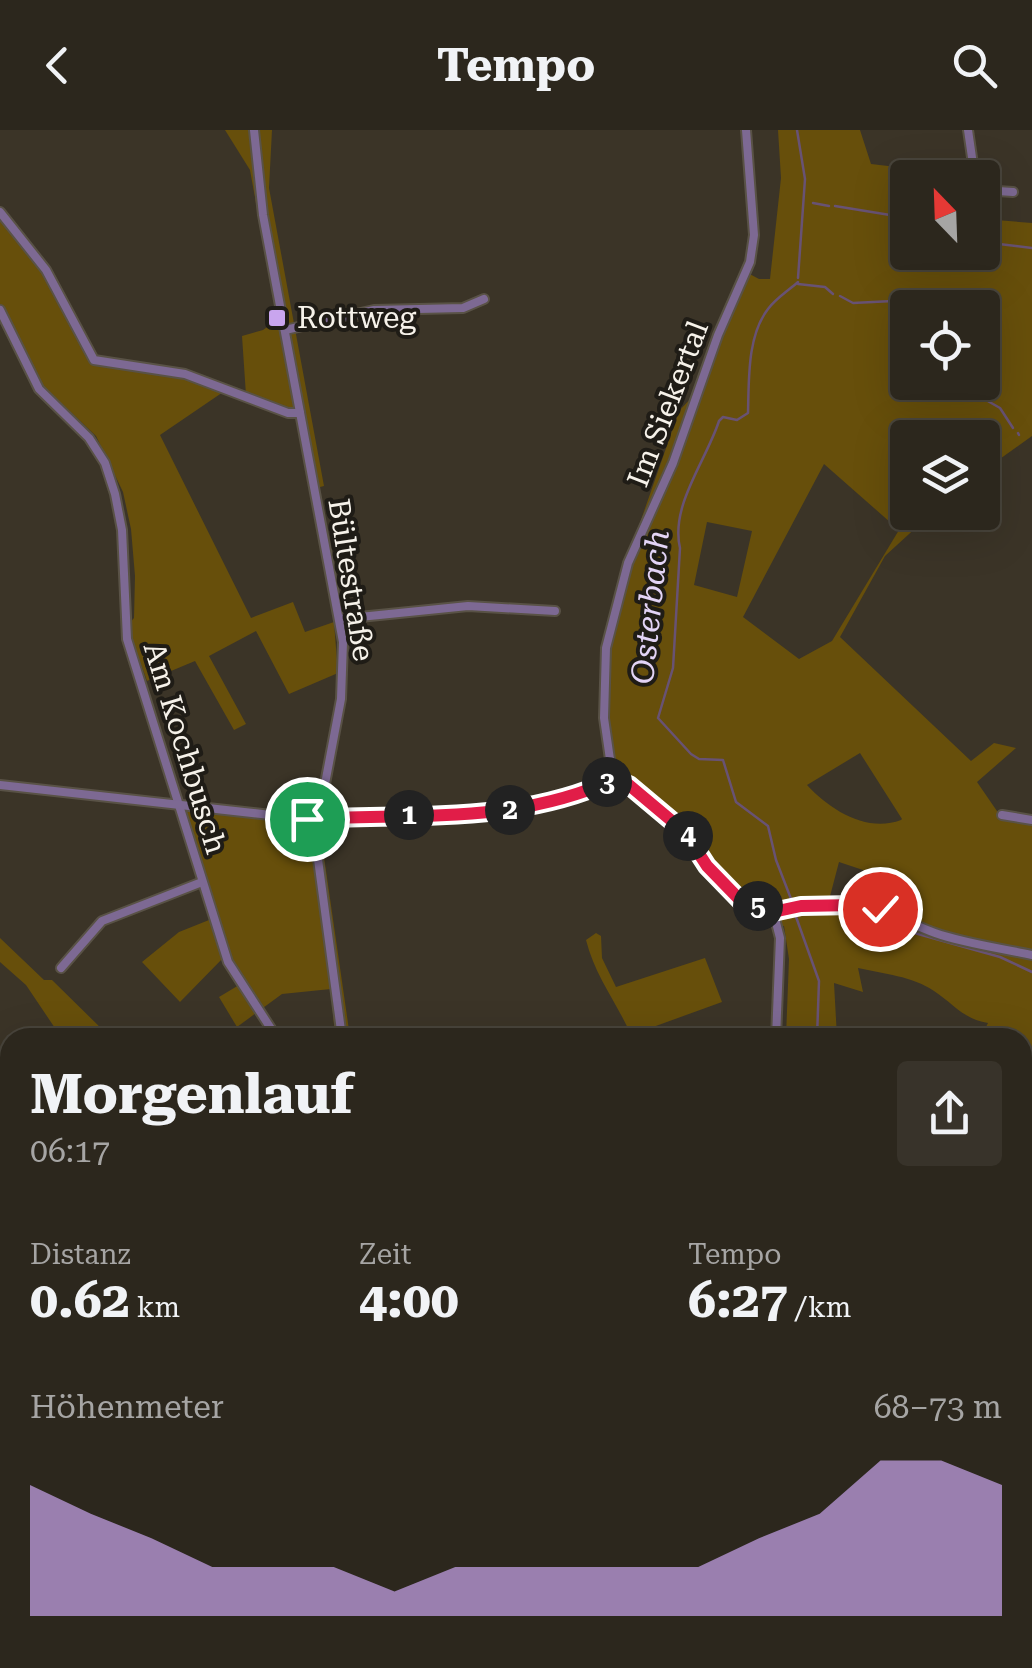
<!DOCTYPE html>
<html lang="de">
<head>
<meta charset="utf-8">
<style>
	body { margin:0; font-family:"Roboto Serif",serif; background:#38332a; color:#f1f3f6; height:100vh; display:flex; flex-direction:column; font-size:38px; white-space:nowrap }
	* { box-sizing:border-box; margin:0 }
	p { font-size:32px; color:#a6a5a4 }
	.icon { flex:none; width:55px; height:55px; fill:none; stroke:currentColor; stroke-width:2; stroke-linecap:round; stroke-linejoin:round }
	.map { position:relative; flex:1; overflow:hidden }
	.drawer { position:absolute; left:0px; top:898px; width:1032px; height:642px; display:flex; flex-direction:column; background:#2c271d; border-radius:30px 30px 0 0; box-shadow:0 10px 40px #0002,0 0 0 2px #48443b }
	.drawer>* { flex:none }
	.needle { width:65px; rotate:337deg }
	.fabs { position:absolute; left:890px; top:30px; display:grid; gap:20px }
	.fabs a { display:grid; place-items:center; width:110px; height:110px; border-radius:10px; background:#2c271d; box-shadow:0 10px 40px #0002,0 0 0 2px #48443b; font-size:50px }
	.pin { position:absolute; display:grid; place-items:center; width:85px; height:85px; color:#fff; margin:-42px; border:5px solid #fff; border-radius:50%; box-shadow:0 2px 10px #0007 }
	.km { position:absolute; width:50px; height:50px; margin:-25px; border-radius:50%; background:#222; color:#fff; font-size:28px; line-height:50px; text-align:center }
	.round { display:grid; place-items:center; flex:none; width:105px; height:105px; border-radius:10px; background:#38332a }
	.overview { display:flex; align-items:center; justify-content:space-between; height:170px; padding:0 30px }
	h1 { font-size:55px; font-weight:700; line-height:75px }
	.figures { display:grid; grid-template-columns:repeat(3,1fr); gap:15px; height:170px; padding:10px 30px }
	.figures div { display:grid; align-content:center }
	.figures b { font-size:50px; font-weight:700 }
	.figures small { font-size:28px; font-weight:400 }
	.figures p { font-size:28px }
	.chart { height:280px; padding:20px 30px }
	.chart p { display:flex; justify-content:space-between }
	.chart svg { width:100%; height:180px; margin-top:10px; fill:#c9a5ee; opacity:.7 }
	header { display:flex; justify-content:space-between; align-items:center; height:130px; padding:0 30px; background:#2c271d; font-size:45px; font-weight:700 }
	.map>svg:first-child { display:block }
	.green { fill:#674f0b; fill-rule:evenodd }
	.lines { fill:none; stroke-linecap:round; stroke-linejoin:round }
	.stream { stroke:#685274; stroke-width:2.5 }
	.minor-casing { stroke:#595246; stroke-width:12 }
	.minor { stroke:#7d6993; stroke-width:8 }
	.route-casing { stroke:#fff; stroke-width:20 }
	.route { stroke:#e11d48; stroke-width:12 }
	.poi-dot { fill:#c9a5ee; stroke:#1f1c16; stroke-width:4 }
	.labels { text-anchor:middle; stroke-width:8; stroke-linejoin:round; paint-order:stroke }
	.poi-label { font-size:30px; fill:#f6f2ea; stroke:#1f1c16; text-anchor:start }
	.street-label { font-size:30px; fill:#f6f2ea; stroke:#1f1c16 }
	.water-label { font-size:32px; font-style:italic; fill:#e3d4f6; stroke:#1f1c16 }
</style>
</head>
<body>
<header><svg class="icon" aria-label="back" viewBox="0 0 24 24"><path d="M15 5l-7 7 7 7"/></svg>Tempo<svg class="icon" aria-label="search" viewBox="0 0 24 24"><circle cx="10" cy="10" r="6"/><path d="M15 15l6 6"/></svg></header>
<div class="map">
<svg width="1032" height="1538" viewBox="0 0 1032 1538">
	<rect width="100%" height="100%" fill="#3b3427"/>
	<g class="green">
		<path d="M 225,0 L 272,0 L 269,58 L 324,356 L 312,359 L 298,282 L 246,265 L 242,206 L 263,200 L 277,190 L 250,40 Z"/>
		<path d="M 778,0 L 860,0 L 871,34 L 965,45 L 965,47 L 908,48 L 908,122 L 982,122 L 983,89 L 1032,93 L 1032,306 L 983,341 L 982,308 L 908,308 L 908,382 L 932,383 L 885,426 L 840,507 L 971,631 L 994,613 L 1016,618 L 977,652 L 999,684 L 1032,689 L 1032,1021 L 1023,1025 L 1022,908 L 981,907 L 988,893 C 963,889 954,874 934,861 C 912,846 884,844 858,838 L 863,862 L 834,853 L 837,907 L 786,907 L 789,829 L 784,796 L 763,795 L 757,781 L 734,770 L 708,740 L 684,701 L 630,656 L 614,654 C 604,579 604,500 634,429 L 627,430 L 679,281 L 692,267 L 744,141 L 759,149 L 770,149 L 781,48 ZM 908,178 L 982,178 L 982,252 L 908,252 ZM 824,334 L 899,400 L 832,511 L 799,529 L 743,487 ZM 707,392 L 752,401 L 737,467 L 694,455 ZM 860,623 L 902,689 L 901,690 C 867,703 830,680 807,655 ZM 839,732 L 872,743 L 878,777 L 829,770 Z"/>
		<path d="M 0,78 L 51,140 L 95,227 L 161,236 L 229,258 L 160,305 L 251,488 L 293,472 L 305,502 L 334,492 L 338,543 L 289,564 L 256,501 L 209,526 L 246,594 L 234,600 L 195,531 L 147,551 L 127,496 L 134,488 L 135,446 L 131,399 L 123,362 L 96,306 L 44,257 L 0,187 Z"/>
		<path d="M 181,678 L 324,684 L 322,713 L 350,907 L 335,907 L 331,859 L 282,864 L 237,897 L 219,867 L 239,855 L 224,827 L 180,872 L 142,832 L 179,802 L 214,788 Z"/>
		<path d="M 596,803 L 601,806 L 602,828 L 616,857 L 705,828 L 722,872 L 631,905 C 616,871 595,846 586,810 Z"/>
		<path d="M 0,808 L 44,850 L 52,850 L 110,907 L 61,907 L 26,855 L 0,832 Z"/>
		<path d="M 10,1434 L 10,1530 L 18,1530 L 16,1538 L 0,1538 L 0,1436 Z"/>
	</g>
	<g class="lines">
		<g class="stream">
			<path d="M 797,0 L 805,49 L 798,148"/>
			<path d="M 813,73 L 829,76"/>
			<path d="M 835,76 L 890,85 L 908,98"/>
			<path d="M 982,112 L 1032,118"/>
			<path d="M 798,154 L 825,157 L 833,164"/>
			<path d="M 840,166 L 853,173 L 913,170 L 920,178"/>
			<path d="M 963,252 L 965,258 L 1000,278 L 1013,298"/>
			<path d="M 1018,303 L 1019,305"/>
			<path d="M 793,774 L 776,730 L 768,696 L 736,672 L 723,630 L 699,629 L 691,624 L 658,588 L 673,538 L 680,418 C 670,376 706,331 719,291 L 723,287 L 737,290 L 748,283 C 749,250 747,206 768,179 C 775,169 789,160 798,152"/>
			<path d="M 829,779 L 1000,827 L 1032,842"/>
			<path d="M 795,784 L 819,851 L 817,908"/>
			<path d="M 884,1530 L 885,1538"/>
			<path d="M 658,1538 L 660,1530"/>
		</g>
		<defs>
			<g id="minor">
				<path d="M 254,0 L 263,85 L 343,512 L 341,569 L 315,707 L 342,908"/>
				<path d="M 968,0 L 975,48"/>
				<path d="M 982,60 L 1013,62"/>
				<path d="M 0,82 L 46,140 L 94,230 L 185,244 L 288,283 L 300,283"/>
				<path d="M 0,180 L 39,259 L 89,308 L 105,333 L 115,364 L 122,400 L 127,509 L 228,832 L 277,908"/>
				<path d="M 285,200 L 374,180 L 463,178 L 484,169"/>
				<path d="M 340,489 L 468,476 L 555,481"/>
				<path d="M 613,650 L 604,588 L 606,518 L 628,433 L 673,333 L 718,205 L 750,132 L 754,105 L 746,0"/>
				<path d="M 613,650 C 638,658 669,683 686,703 C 704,725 715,750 739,768 C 768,790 821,772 857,776 C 885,778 909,794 935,803 C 967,814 1000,818 1032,825"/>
				<path d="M 0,655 L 307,689 L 473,685 L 558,672 L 613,650"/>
				<path d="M 1002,685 L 1032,690"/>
				<path d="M 773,781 L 780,808 L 776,908"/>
				<path d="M 61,838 L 102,791 L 202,752"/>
				<path d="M 611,908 L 625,905"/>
				<path d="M 1022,1207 L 1032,1204"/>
				<path d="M 1022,1343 L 1032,1339"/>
				<path d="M 506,1530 L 517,1538"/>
				<path d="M 276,1538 L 280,1530"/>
				<path d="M 387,1538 L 389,1530"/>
			</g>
		</defs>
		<use href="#minor" class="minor-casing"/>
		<use href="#minor" class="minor"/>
	</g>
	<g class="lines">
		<defs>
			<path id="route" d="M 307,689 C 414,683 513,695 613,650 L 629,655 L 685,702 L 707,736 L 740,770 L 773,782 L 801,776 L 855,775 L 880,779"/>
		</defs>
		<use href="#route" class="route-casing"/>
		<use href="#route" class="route"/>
	</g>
	<rect class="poi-dot" x="267" y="178" width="20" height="20" rx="5"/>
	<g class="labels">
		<g class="poi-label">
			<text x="297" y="198">Rottweg</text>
		</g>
		<g class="street-label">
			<text transform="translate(668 274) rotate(-69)" y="10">Im Siekertal</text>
			<text transform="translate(351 450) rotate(81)" y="10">Bültestraße</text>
			<text transform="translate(185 618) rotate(73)" y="10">Am Kochbusch</text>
		</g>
		<g class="water-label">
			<text transform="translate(650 477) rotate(-84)" y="11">Osterbach</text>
		</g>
	</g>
</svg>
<div class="fabs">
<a><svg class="needle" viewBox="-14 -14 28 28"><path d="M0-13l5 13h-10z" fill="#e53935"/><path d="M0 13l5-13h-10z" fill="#a6a5a4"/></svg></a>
<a><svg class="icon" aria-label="locate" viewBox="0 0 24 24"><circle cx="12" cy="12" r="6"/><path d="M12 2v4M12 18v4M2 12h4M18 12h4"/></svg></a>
<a><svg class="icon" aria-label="layers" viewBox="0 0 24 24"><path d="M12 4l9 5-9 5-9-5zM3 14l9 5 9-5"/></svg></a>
</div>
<div class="pin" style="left:307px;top:689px;background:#1e9e55"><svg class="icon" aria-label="arrive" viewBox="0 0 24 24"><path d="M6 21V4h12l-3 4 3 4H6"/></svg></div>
<div class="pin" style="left:880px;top:779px;background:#d93025"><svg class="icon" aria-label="check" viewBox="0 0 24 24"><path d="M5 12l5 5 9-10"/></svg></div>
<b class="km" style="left:409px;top:685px">1</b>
<b class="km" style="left:510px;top:680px">2</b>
<b class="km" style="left:607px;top:652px">3</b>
<b class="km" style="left:688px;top:706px">4</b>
<b class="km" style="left:758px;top:776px">5</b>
<section class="drawer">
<div class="overview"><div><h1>Morgenlauf</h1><p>06:17</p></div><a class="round"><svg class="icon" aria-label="share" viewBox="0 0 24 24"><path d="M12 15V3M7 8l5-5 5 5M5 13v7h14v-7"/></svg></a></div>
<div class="figures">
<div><p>Distanz</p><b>0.62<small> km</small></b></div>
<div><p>Zeit</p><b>4:00</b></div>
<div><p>Tempo</p><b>6:27<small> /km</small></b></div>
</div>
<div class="chart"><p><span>Höhenmeter</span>68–73 m</p>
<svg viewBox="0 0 160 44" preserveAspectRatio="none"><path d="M0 44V12L10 19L20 25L30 32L40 32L50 32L60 38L70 32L80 32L90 32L100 32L110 32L120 25L130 19L140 6L150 6L160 12V44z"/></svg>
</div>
</section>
</div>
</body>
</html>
